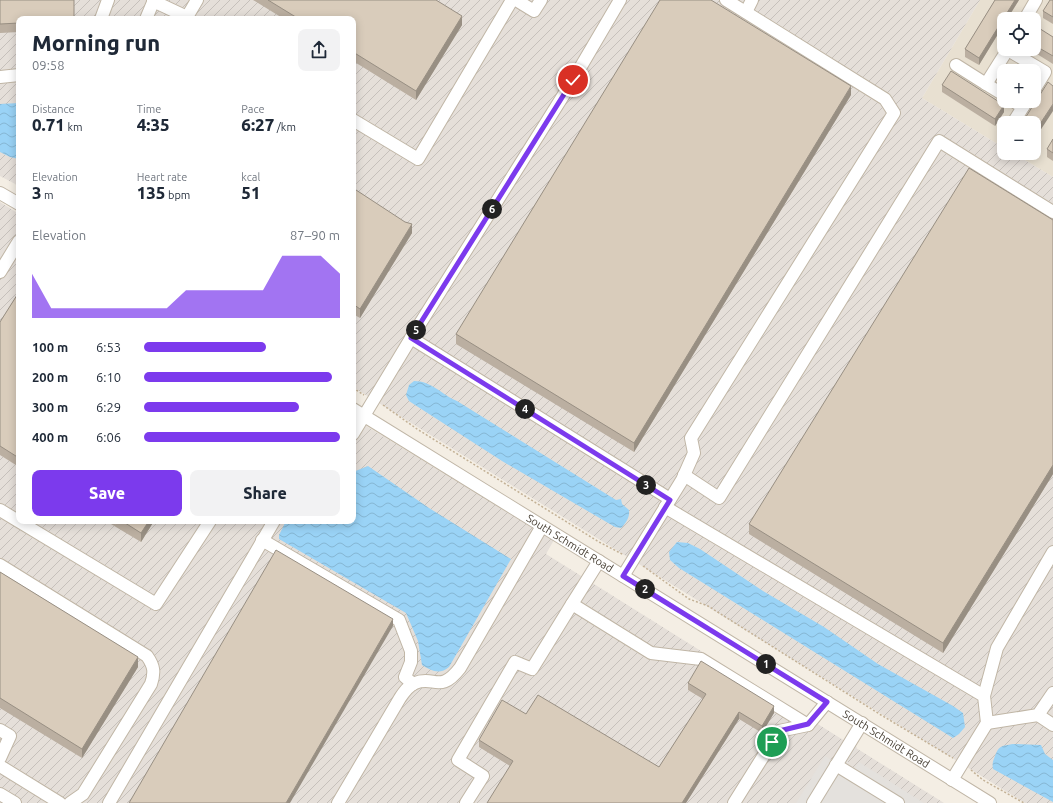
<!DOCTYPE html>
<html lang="en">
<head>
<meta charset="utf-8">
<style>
	body { margin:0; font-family:Ubuntu,sans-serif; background:#f2f2f3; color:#1f2937; height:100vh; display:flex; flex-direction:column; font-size:15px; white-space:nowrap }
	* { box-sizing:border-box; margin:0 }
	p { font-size:13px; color:#747a83 }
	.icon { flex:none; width:22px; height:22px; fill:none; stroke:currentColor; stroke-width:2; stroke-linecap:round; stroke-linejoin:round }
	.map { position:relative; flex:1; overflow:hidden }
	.panel { position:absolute; left:16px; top:16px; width:340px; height:508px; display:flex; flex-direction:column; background:#fff; border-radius:8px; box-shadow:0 2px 10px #0003 }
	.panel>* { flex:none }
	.tools { position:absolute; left:997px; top:12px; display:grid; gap:8px }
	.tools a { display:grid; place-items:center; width:44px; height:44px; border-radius:8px; background:#fff; box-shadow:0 2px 10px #0003; font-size:20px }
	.pin { position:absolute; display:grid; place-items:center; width:34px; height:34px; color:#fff; margin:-17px; border:2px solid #fff; border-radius:50%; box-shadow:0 1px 4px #0007 }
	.km { position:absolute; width:20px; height:20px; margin:-10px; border-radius:50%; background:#222; color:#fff; font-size:11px; line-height:20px; text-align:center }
	.round { display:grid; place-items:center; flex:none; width:42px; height:42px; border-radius:8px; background:#f2f2f3 }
	.headline { display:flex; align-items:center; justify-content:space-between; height:68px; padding:0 16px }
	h1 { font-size:22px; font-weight:800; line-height:30px }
	.metrics { display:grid; grid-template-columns:repeat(3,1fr); gap:6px; height:68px; padding:4px 16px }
	.metrics div { display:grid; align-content:center }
	.metrics b { font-size:17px; font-weight:800 }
	.metrics small { font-size:11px; font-weight:400 }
	.metrics p { font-size:11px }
	.chart { height:112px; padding:8px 16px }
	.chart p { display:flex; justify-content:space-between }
	.chart svg { width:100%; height:72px; margin-top:4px; fill:#7c3aed; opacity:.7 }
	.action { display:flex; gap:8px; margin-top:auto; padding:8px 16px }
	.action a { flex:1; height:46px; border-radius:8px; background:#7c3aed; color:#fff; font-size:16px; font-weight:800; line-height:46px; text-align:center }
	.action a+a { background:#f2f2f3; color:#1f2937 }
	ul { padding:0 16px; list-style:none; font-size:13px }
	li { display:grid; grid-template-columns:64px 48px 1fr; align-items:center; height:30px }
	li i { height:10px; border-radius:5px; background:#7c3aed }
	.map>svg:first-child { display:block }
	.residential { fill:#e8e0d1; fill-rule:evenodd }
	.industrial { fill:url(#industrial-furrows) }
	.parking { fill:#e4e1dd }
	.water { fill:url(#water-waves) }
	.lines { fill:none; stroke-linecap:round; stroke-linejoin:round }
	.minor-casing { stroke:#c0b6a6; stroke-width:14 }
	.path { stroke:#c3b196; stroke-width:1.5; stroke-dasharray:2 2; stroke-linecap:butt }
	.minor { stroke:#fff; stroke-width:12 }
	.wall { fill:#bbafa1 }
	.shaded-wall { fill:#988f83 }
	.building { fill:#d9ccbb; stroke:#988f83 }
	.route-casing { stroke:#fff; stroke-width:8 }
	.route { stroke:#7c3aed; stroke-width:5 }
	.labels { text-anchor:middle; stroke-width:4; stroke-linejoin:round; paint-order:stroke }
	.street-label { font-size:11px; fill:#463e33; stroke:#fff }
</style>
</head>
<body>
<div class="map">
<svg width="1053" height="803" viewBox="0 0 1053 803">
	<defs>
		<pattern id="industrial-furrows" width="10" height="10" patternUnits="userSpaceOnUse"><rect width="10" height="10" fill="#e5dfd9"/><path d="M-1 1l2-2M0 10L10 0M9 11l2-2" fill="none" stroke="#c6c0bb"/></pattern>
		<pattern id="water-waves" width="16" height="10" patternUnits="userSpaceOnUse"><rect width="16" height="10" fill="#9ad3f6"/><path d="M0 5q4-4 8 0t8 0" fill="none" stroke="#86b6d3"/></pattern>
	</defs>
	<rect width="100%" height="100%" fill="#f4eee4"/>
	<path class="residential" d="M 980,0 L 1053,0 L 1053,177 L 1013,153 L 1034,153 L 1034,123 L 1004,123 L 1004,148 L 922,98 ZM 1004,19 L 1034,19 L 1034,49 L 1004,49 ZM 1004,71 L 1034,71 L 1034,101 L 1004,101 Z"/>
	<g class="industrial">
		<path d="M 0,0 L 980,0 L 922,98 L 1004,148 L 1004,153 L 1013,153 L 1053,177 L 1053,803 L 1025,803 L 353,387 L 353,19 L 19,19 L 19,186 L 0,176 Z"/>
		<path d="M 0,202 L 19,214 L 19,521 L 353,521 L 353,418 L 554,540 L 546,554 L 944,803 L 0,803 Z"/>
	</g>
	<path class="parking" d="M 846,741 L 857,747 L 848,761 L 848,766 L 854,769 L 859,762 L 924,803 L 796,803 L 825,756 L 833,761 Z"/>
	<g class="water">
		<path d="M 19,103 L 19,159 L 10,157 L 0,152 L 0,104 Z"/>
		<path d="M 414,381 C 432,381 442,395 457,401 L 616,500 L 621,499 L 622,504 L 629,510 C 630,517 626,523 621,528 L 615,527 L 502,461 L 415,405 L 409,401 L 406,395 L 409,385 Z"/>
		<path d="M 368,466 L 429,508 L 511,559 L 449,667 C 440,675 431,671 422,665 L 418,641 L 406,613 L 279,539 L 279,535 L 286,521 L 353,521 L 353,472 Z"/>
		<path d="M 677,542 L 688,543 L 700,549 L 763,591 L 824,627 L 878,664 L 953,706 L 963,713 L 965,727 L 959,734 L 953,738 L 679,568 L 670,560 L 669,552 Z"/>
		<path d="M 1013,744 L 1041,745 L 1045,754 L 1053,760 L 1053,802 L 993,769 C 992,763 993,761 995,756 C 999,745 1002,746 1013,744 Z"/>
	</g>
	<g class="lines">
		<defs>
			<g id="minor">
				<path d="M 516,0 L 534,11 L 541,0"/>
				<path d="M 153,1 L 187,17 L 197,0"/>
				<path d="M 746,12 L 752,0"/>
				<path d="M 101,19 L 108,0"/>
				<path d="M 146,19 L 154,0"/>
				<path d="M 1025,19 L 1036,0"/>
				<path d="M 1008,50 L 1045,72 L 1034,90"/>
				<path d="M 956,65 L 986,84"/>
				<path d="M 0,77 L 19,75"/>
				<path d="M 1004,95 L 986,84 L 1008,49"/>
				<path d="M 1013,101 L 1023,107 L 1027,101"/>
				<path d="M 353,120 L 418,159 L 512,0"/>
				<path d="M 1013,123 L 1023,107"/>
				<path d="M 0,193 L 19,204"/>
				<path d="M 0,272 L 19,241"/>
				<path d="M 411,338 L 573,80 L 620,0"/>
				<path id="s1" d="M 353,409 L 990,803"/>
				<path d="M 353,434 L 411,338 L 670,499"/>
				<path d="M 684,475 L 719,498 L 939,141 L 1053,212"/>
				<path d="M 665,507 L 984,696 L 987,723 L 952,780"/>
				<path d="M 0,510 L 156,604 L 210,521"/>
				<path d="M 262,540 L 399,620 L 411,651 L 411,662 L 405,677 L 413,684"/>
				<path d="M 0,565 L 147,656 C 154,666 155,672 151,684 L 83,794 L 70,803"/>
				<path d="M 623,576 L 682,480 L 694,453 L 691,438 L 894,113 L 885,99 L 726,0"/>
				<path d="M 572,604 L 599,561"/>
				<path d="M 984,696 L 997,648 L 1053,552"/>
				<path d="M 1038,715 L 1053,725"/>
				<path d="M 987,723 L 1038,715 L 1053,693"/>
				<path d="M 0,730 L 10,736 L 0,758"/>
				<path d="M 836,765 L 898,803"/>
				<path d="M 0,766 L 60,803"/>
				<path d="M 0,794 L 15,803"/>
				<path d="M 109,803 L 274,521"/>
				<path d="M 338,803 L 400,698 C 404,692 408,686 415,683 C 434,675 440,694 460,668 L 542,526"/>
				<path d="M 466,803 L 483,776 L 458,760 L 515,662 L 532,669 L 572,604 L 651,653 L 701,659 L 808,725"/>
				<path d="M 734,803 L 779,731 L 808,725 L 827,702"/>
				<path d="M 813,803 L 862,723"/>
			</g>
		</defs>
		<use href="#minor" class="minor-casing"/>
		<g class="path">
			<path d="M 353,388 L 364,395"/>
			<path d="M 383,405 L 417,429 L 599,542 L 624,555"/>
			<path d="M 643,566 L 689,599 L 708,606 L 881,715 L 953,758"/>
			<path d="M 971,770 L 983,780 L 1024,803"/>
		</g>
		<use href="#minor" class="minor"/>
	</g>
	<g class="wall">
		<path d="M 0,0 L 19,19 L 19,32 L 0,33 Z"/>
		<path d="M 253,0 L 436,0 L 462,25 L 416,100 L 353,61 L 353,19 L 284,19 Z"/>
		<path d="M 995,0 L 1019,0 L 979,65 L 965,57 L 965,49 Z"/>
		<path d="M 1053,0 L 1053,24 L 1043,18 L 1043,11 Z"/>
		<path d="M 1034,26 L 1053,37 L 1053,64 L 1029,49 L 1034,49 Z"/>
		<path d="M 942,85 L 1004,112 L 995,126 L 942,92 Z"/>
		<path d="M 851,95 L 634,452 L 456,344 L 456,334 Z"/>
		<path d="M 1053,139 L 1053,161 L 1047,157 L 1047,149 Z"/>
		<path d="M 353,188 L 412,233 L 360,318 L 353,314 Z"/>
		<path d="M 1053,220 L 1053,474 L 943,653 L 749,534 L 749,524 Z"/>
		<path d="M 19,292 L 19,467 L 0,455 L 0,322 Z"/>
		<path d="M 106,521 L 154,521 L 141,542 Z"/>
		<path d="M 0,572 L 138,667 L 82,758 L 0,708 Z"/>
		<path d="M 688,683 L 774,713 L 762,733 L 739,719 L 686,803 L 510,766 L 479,747 L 479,740 L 526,714 L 659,767 L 703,699 L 688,690 Z"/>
	</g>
	<g class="shaded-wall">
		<path d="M 1015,0 L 1019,0 L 1007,19 L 1004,19 L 1004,24 L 979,65 L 979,58 Z"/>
		<path d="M 462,16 L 462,25 L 416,100 L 416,91 Z"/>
		<path d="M 851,86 L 851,95 L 634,452 L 634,443 Z"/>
		<path d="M 1053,104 L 1053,111 L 1034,140 L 1034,133 Z"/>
		<path d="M 1004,105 L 1004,112 L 995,126 L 995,119 Z"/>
		<path d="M 412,224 L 412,233 L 360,318 L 360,309 Z"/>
		<path d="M 1053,465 L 1053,474 L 943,653 L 943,643 Z"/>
		<path d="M 149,521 L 154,521 L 141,542 L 141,533 Z"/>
		<path d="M 393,619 L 393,626 L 290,803 L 286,803 Z"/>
		<path d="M 138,657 L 138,667 L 82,758 L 82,749 Z"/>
		<path d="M 774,706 L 774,713 L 762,733 L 762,726 Z"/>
		<path d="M 739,712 L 739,719 L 686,803 L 682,803 Z"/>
	</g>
	<g class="building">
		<path d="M 0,0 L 74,0 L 74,19 L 19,19 L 19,23 L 0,24 Z"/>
		<path d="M 268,0 L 436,0 L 462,16 L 416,91 L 353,52 L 353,19 L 299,19 Z"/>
		<path d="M 660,0 L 711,0 L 851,86 L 634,443 L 456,334 Z"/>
		<path d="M 995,0 L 1015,0 L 979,58 L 965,49 Z"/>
		<path d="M 1050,0 L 1053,0 L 1053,17 L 1043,11 Z"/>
		<path d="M 1034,25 L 1053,37 L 1053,56 L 1034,45 Z"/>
		<path d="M 951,71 L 1004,105 L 995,119 L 942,85 Z"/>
		<path d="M 1048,82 L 1053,86 L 1053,104 L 1034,133 L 1034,123 L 1022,123 Z"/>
		<path d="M 1053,139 L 1053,153 L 1047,149 Z"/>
		<path d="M 969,168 L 1053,220 L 1053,465 L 943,643 L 749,524 Z"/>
		<path d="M 353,188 L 405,222 L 412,224 L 360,309 L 353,304 Z"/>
		<path d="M 19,292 L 19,458 L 0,446 L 0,322 Z"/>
		<path d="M 122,521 L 149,521 L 141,533 Z"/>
		<path d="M 276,550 L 393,619 L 286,803 L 129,803 Z"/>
		<path d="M 0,572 L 138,657 L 82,749 L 0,698 Z"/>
		<path d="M 701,661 L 774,706 L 762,726 L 739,712 L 682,803 L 487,803 L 513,761 L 479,740 L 502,700 L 526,714 L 538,695 L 659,767 L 706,694 L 688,683 Z"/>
	</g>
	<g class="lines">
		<defs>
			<path id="route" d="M 573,80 L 411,338 L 670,500 L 623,576 L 827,702 L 808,724 L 779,731 L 772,742"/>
		</defs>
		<use href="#route" class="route-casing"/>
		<use href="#route" class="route"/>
	</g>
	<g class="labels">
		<g class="street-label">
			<text dy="4" stroke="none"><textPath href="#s1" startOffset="255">South Schmidt Road</textPath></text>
			<text dy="4" stroke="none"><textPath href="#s1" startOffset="627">South Schmidt Road</textPath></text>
		</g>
	</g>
</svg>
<div class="tools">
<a><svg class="icon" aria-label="locate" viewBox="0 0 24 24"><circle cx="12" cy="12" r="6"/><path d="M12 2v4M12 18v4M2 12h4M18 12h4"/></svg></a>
<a>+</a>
<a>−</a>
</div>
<div class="pin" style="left:772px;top:742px;background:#1e9e55"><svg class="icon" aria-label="arrive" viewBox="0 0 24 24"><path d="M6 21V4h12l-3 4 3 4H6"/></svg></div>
<div class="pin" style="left:573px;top:80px;background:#d93025"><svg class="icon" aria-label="check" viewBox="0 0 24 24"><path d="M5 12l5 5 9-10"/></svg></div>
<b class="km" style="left:766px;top:664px">1</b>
<b class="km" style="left:645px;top:589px">2</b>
<b class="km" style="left:646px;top:485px">3</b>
<b class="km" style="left:525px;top:409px">4</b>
<b class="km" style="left:416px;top:330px">5</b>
<b class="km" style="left:492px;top:209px">6</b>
<section class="panel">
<div class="headline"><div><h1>Morning run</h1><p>09:58</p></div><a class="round"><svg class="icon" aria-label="share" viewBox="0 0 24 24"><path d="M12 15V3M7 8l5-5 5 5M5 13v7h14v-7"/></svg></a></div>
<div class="metrics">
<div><p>Distance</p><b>0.71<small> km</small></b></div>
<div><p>Time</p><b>4:35</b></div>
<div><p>Pace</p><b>6:27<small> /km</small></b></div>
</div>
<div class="metrics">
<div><p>Elevation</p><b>3<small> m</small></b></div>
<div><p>Heart rate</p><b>135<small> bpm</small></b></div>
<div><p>kcal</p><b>51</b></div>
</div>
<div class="chart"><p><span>Elevation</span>87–90 m</p>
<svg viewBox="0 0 160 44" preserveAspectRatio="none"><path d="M0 44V17L10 38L20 38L30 38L40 38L50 38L60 38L70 38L80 27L90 27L100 27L110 27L120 27L130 6L140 6L150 6L160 17V44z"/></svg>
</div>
<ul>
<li><b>100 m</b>6:53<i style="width:62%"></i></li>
<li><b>200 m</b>6:10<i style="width:96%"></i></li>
<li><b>300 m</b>6:29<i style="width:79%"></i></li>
<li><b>400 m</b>6:06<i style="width:100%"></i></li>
</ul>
<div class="action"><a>Save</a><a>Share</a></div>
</section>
</div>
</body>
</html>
